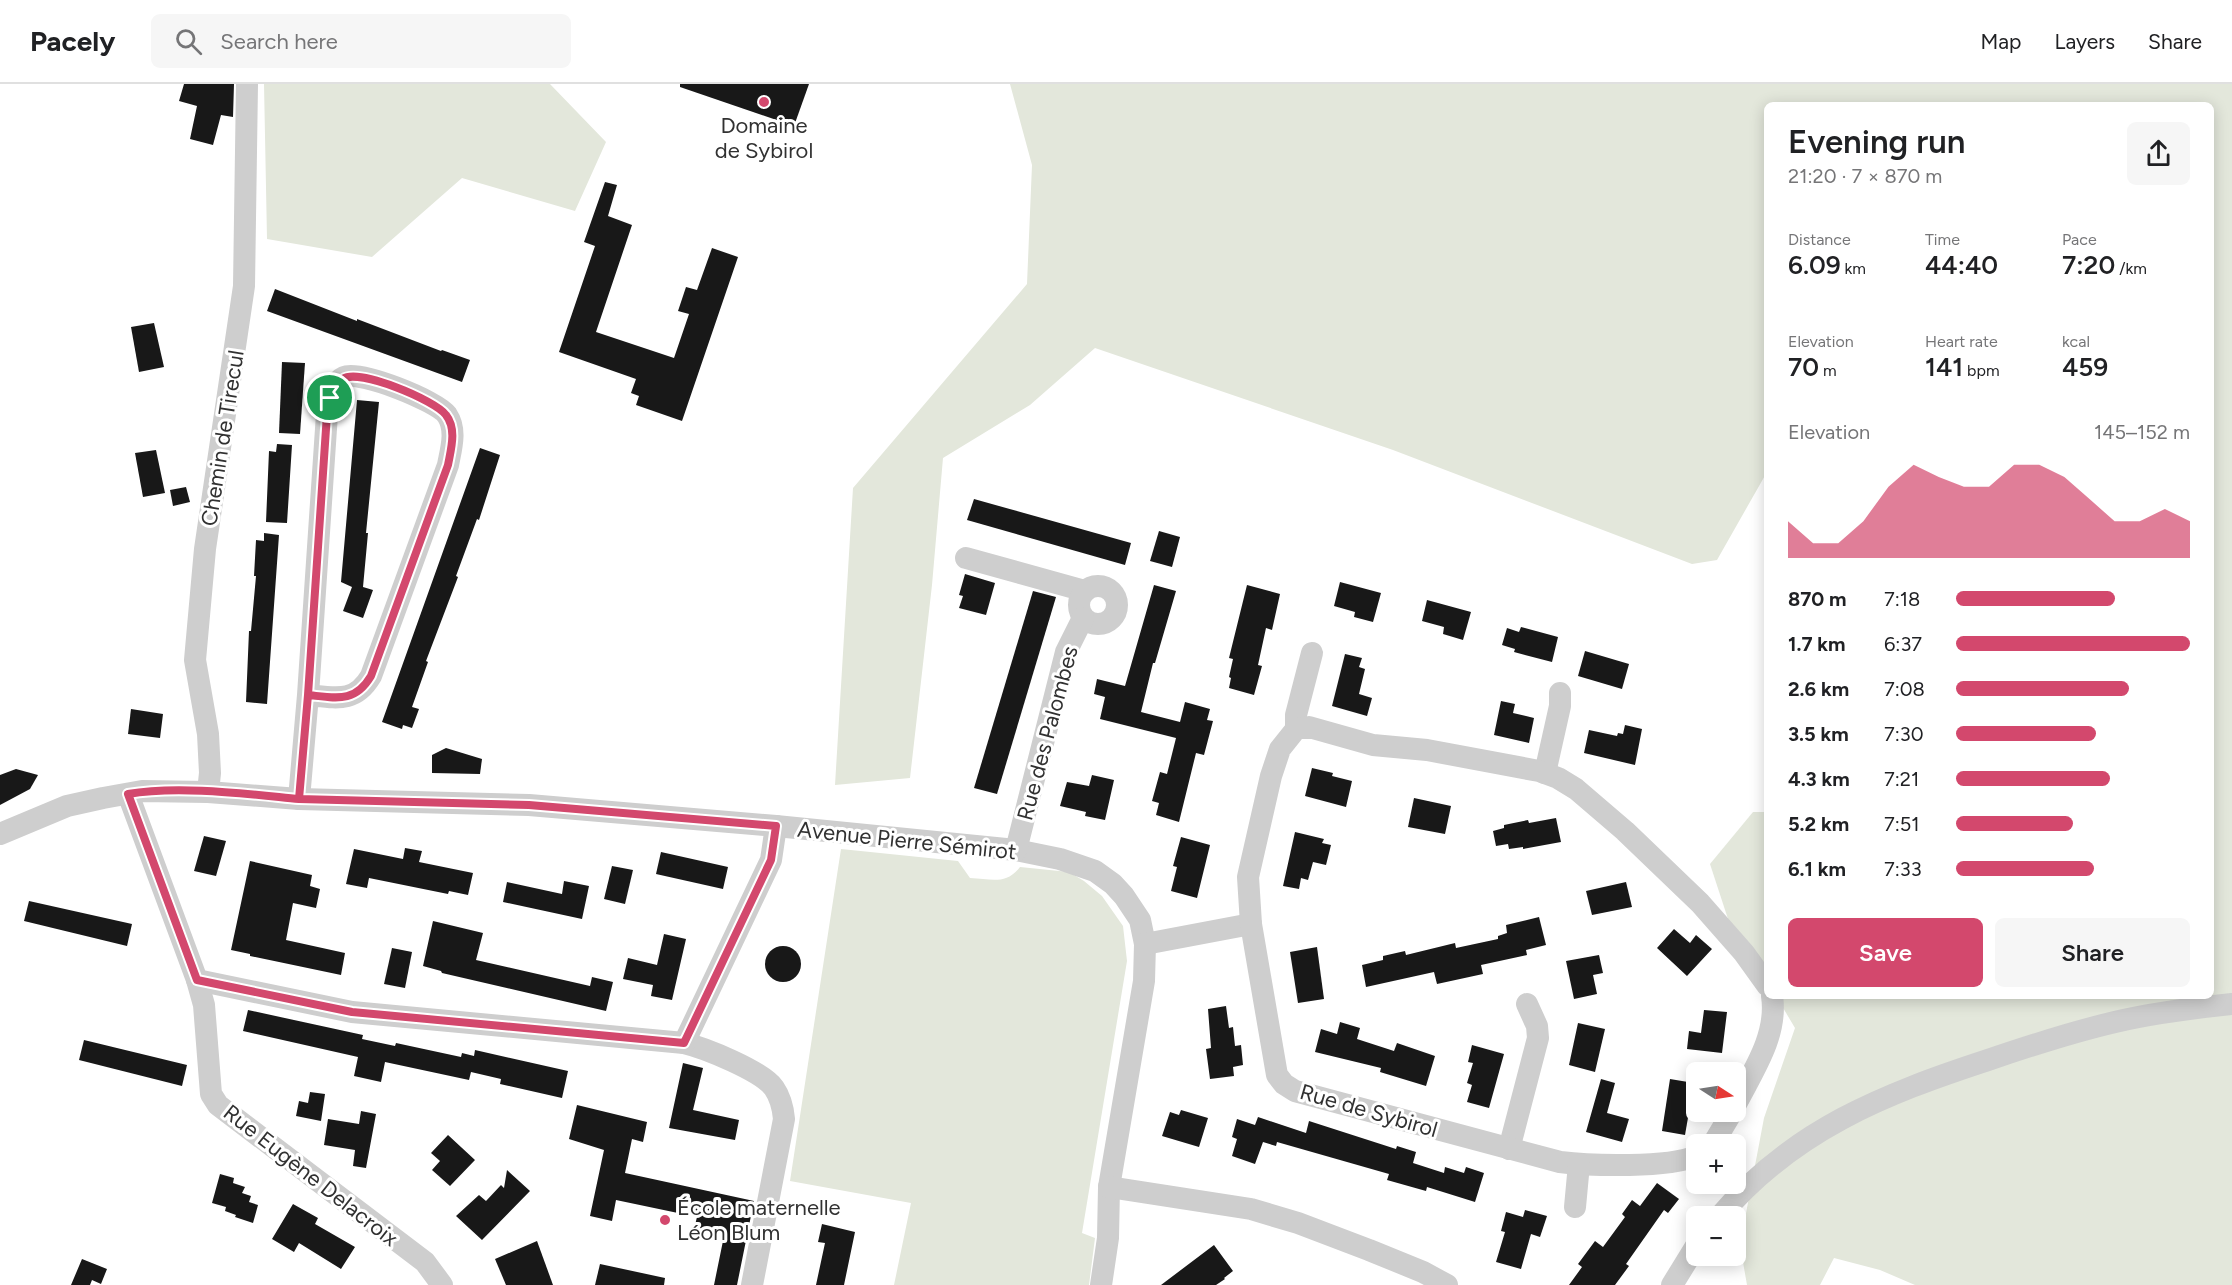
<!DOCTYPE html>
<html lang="en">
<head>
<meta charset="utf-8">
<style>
	body { margin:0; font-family:Figtree,sans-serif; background:#f6f6f6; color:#202124; height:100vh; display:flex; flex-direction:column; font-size:22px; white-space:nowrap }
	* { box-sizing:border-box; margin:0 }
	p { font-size:20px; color:#757577 }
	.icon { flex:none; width:33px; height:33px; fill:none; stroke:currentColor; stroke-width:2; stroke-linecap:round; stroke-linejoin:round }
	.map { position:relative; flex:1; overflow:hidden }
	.sheet { position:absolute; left:1764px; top:18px; width:450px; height:897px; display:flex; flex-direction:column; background:#fff; border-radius:9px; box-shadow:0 3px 15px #0003 }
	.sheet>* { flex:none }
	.needle { width:39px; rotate:102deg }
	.tools { position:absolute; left:1686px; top:978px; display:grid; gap:12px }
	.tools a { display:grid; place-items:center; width:60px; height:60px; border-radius:9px; background:#fff; box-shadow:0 3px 15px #0003; font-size:30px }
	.pin { position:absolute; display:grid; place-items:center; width:51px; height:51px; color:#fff; margin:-26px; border:3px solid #fff; border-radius:50%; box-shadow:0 2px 6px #0007 }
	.round { display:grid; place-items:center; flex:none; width:63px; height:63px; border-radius:9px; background:#f6f6f6 }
	.overview { display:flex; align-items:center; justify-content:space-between; height:102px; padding:0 24px }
	h1 { font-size:33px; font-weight:600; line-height:45px }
	.stats { display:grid; grid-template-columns:repeat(3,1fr); gap:9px; height:102px; padding:6px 24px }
	.stats div { display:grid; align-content:center }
	.stats b { font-size:26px; font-weight:600 }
	.stats small { font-size:16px; font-weight:400 }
	.stats p { font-size:16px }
	.chart { height:168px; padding:12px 24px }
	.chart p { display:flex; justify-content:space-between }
	.chart svg { width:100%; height:108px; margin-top:6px; fill:#d3486d; opacity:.7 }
	.action { display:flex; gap:12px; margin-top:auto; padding:12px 24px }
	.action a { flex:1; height:69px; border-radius:9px; background:#d3486d; color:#fff; font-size:24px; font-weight:600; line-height:69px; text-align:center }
	.action a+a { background:#f6f6f6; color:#202124 }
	ul { padding:0 24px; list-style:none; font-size:20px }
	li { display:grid; grid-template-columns:96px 72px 1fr; align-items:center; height:45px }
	li i { height:15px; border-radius:8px; background:#d3486d }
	header { display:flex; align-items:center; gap:36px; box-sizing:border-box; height:84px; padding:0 30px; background:#fff; border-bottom:2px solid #e0e0e0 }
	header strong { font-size:28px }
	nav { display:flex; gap:33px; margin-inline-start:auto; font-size:21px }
	.search { width:420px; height:54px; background:#f6f6f6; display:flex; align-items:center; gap:15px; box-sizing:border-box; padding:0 21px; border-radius:9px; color:#757577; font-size:22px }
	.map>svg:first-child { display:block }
	.green { fill:#e3e7db }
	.building { fill:#181818 }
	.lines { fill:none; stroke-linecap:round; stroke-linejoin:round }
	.minor { stroke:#cecece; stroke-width:22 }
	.route-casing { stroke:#fff; stroke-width:12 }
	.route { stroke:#d3486d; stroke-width:8 }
	.poi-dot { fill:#d3486d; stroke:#fff; stroke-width:2 }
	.labels { text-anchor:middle; stroke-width:6; stroke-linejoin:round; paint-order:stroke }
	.poi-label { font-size:22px; fill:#313131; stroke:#fff }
	.street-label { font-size:22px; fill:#313131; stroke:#fff }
</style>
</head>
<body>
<header>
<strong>Pacely</strong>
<div class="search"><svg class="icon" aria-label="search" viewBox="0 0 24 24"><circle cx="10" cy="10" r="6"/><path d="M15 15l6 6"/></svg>Search here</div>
<nav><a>Map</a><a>Layers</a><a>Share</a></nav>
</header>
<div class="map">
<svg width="2232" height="1201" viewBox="0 0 2232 1201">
	<rect width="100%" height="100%" fill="#fff"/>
	<g class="green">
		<path d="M 264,0 L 550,0 L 606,58 L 575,127 L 462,94 L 372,173 L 267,155 Z"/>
		<path d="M 1010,0 L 2232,0 L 2232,1201 L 1915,1201 L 1880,1186 L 1834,1174 L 1820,1201 L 1747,1201 L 1740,1161 L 1764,1034 L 1795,944 L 1776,912 L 2211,912 L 2211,21 L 1767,21 L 1767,388 L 1717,476 L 1692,480 L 1393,366 L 1095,264 L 1030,321 L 943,374 L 932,501 L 910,694 L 835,701 L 853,404 L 1027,200 L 1032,81 Z"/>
		<path d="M 1753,728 L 1767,728 L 1767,898 L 1728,835 L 1710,780 Z"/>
		<path d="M 841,765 L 958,777 L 970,794 C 992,795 1006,801 1020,783 L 1069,788 L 1084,797 L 1102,812 L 1123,842 L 1127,877 L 1082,1149 L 1095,1154 L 1089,1201 L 894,1201 L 911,1119 L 790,1097 Z"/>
	</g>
	<g class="building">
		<path d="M 184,0 L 234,0 L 233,33 L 221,31 L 213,61 L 190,55 L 197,22 L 179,17 Z"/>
		<path d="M 680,0 L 809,0 L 794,42 L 680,3 Z"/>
		<path d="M 605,98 L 617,101 L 608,132 L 632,141 L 596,248 L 674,274 L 689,230 L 678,227 L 686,203 L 697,206 L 712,164 L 738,173 L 682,337 L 636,321 L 639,312 L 631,309 L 636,295 L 559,268 L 595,162 L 584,158 Z"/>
		<path d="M 275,205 L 357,237 L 357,235 L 441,267 L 442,266 L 470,276 L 462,298 L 267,227 Z"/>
		<path d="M 154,239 L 164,283 L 139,288 L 131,243 Z"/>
		<path d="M 282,278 L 305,279 L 300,350 L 279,349 Z"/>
		<path d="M 357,316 L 379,318 L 366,449 L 368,449 L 363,503 L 373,506 L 363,534 L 343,527 L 352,503 L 341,498 Z"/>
		<path d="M 277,360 L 292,361 L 287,439 L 266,438 L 269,367 L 276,368 Z"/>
		<path d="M 480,364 L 500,371 L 479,436 L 477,435 L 456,492 L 458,493 L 426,577 L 428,578 L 412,623 L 419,625 L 412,644 L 403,641 L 402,645 L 382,638 Z"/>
		<path d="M 156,366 L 165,409 L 143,413 L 135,369 Z"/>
		<path d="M 186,403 L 190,418 L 173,422 L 170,406 Z"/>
		<path d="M 974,415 L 1131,459 L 1125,481 L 967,436 Z"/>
		<path d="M 1159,447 L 1180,453 L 1172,483 L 1150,477 Z"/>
		<path d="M 264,449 L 279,451 L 267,620 L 246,618 L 249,547 L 251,547 L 256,492 L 254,492 L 256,456 L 264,457 Z"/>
		<path d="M 965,490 L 995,499 L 986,531 L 959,524 L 963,512 L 959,511 Z"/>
		<path d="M 1340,498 L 1381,509 L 1373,538 L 1354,533 L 1355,528 L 1334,522 Z"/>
		<path d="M 1154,501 L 1176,507 L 1155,579 L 1153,579 L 1141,628 L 1180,638 L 1185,618 L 1210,625 L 1207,636 L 1213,637 L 1204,671 L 1196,669 L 1179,738 L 1156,731 L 1159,719 L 1152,717 L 1160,688 L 1167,690 L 1176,654 L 1100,635 L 1105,613 L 1094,610 L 1097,595 L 1125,602 Z"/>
		<path d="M 1247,501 L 1280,510 L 1272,546 L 1266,544 L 1258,581 L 1262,582 L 1254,611 L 1229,604 L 1231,594 L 1229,593 L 1233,575 L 1229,574 Z"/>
		<path d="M 1033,507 L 1056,513 L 997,710 L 974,704 Z"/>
		<path d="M 1427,516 L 1471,528 L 1463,556 L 1443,550 L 1444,543 L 1422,537 Z"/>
		<path d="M 1521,543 L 1558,553 L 1552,578 L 1514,568 L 1515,565 L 1502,561 L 1507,544 L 1519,548 Z"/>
		<path d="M 1585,567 L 1629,580 L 1622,605 L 1578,592 Z"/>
		<path d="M 1345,570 L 1362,574 L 1359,583 L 1365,585 L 1359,610 L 1372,614 L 1367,632 L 1332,622 Z"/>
		<path d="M 1501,617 L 1515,620 L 1513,629 L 1534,634 L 1529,659 L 1494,651 Z"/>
		<path d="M 131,625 L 163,630 L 160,654 L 128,650 Z"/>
		<path d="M 1625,641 L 1642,645 L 1635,681 L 1584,669 L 1589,646 L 1617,652 L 1618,649 L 1623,650 Z"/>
		<path d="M 446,664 L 482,675 L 480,690 L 432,689 L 432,671 Z"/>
		<path d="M 1312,684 L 1333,689 L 1332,692 L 1352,697 L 1346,723 L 1305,712 Z"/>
		<path d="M 16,685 L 38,691 L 30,705 L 0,721 L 0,691 Z"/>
		<path d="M 1092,691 L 1114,696 L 1105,736 L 1085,732 L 1086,728 L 1060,722 L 1067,698 L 1089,702 Z"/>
		<path d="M 1414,714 L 1451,722 L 1445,750 L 1408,743 Z"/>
		<path d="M 1556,734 L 1561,758 L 1523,765 L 1523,763 L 1509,765 L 1508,760 L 1496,762 L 1493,747 L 1504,744 L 1504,741 L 1528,736 L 1529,739 Z"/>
		<path d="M 1295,748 L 1324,755 L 1322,759 L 1331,761 L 1326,781 L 1313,778 L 1308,796 L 1301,794 L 1299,805 L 1283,802 Z"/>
		<path d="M 204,752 L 226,757 L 216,792 L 194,787 Z"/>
		<path d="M 1181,753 L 1210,761 L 1197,814 L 1171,807 L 1177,783 L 1173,782 Z"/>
		<path d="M 405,764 L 422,767 L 419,778 L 473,789 L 468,811 L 449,807 L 448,810 L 369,794 L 367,804 L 346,800 L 354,765 L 403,775 Z"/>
		<path d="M 661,768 L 728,783 L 723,805 L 656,790 Z"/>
		<path d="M 250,777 L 312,791 L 310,802 L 320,805 L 316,824 L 293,819 L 286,856 L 345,869 L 341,891 L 250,872 L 250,870 L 231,866 Z"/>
		<path d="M 612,782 L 633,786 L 625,820 L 604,815 Z"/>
		<path d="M 564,797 L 589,802 L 582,835 L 503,818 L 507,798 L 562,810 Z"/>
		<path d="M 1626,798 L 1632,823 L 1592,831 L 1586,807 Z"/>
		<path d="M 29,817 L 132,840 L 127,862 L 24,837 Z"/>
		<path d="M 1539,833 L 1546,861 L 1526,866 L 1527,871 L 1481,881 L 1483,890 L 1437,900 L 1434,888 L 1366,903 L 1362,881 L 1383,876 L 1383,872 L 1405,867 L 1406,871 L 1455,859 L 1456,864 L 1498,855 L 1498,852 L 1507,849 L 1506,841 Z"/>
		<path d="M 433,837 L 483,849 L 476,876 L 590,902 L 592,893 L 613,898 L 606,927 L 442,889 L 441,887 L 423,882 Z"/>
		<path d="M 1674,845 L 1690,859 L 1696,851 L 1712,865 L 1687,892 L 1657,864 Z"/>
		<path d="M 664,850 L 686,855 L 672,916 L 651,912 L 653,901 L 623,895 L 628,874 L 657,881 Z"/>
		<circle cx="783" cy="880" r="18"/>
		<path d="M 1317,863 L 1324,915 L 1298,919 L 1290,868 Z"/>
		<path d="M 392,864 L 412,868 L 405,904 L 384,900 Z"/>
		<path d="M 1599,871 L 1603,889 L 1593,891 L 1597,910 L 1574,915 L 1566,877 Z"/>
		<path d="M 1226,922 L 1229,944 L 1233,943 L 1235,962 L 1241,961 L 1243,981 L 1233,983 L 1234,992 L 1210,995 L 1206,965 L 1211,964 L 1208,925 Z"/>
		<path d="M 248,926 L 363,951 L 362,955 L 395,962 L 396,959 L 461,973 L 462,969 L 474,972 L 475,966 L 568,987 L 562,1014 L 500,1000 L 501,995 L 471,988 L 469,996 L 385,978 L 381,998 L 354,992 L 358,973 L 243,947 Z"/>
		<path d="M 1704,926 L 1727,928 L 1722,969 L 1687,965 L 1689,947 L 1701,949 Z"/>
		<path d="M 1340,938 L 1360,944 L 1357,955 L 1394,967 L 1397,959 L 1435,972 L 1426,1002 L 1380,988 L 1381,984 L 1315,968 L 1321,945 L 1337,950 Z"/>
		<path d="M 1578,939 L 1605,945 L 1595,988 L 1569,981 Z"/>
		<path d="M 84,956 L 187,981 L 182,1002 L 79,976 Z"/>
		<path d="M 1472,961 L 1504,970 L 1489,1024 L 1467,1018 L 1472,1001 L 1467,999 L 1473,979 L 1468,978 Z"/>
		<path d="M 683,979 L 703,984 L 693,1026 L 739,1036 L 735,1056 L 669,1044 Z"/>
		<path d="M 1601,995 L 1615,999 L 1607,1029 L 1629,1035 L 1622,1058 L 1586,1048 Z"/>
		<path d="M 1670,995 L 1694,999 L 1685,1051 L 1662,1047 Z"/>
		<path d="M 310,1008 L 325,1010 L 321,1037 L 296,1032 L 299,1017 L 308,1019 Z"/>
		<path d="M 577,1021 L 647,1038 L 643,1058 L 632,1055 L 625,1089 L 754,1117 L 737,1201 L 714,1201 L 724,1152 L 694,1145 L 697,1133 L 616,1116 L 612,1137 L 590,1132 L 604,1066 L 569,1055 Z"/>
		<path d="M 1181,1026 L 1208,1034 L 1199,1063 L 1162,1052 L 1170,1028 L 1179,1031 Z"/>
		<path d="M 361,1027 L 376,1030 L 366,1084 L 353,1082 L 355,1066 L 324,1061 L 328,1035 L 359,1040 Z"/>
		<path d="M 1258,1033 L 1306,1049 L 1309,1037 L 1396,1065 L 1397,1062 L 1416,1068 L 1413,1079 L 1444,1089 L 1445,1083 L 1464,1089 L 1466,1083 L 1484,1089 L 1475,1118 L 1427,1103 L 1426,1107 L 1387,1096 L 1389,1090 L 1277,1058 L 1276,1062 L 1263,1058 L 1255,1080 L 1232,1072 L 1237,1055 L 1232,1053 L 1237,1035 L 1255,1041 Z"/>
		<path d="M 448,1051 L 475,1076 L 450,1102 L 432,1086 L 440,1077 L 431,1069 Z"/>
		<path d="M 507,1086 L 530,1107 L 482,1156 L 456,1132 L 479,1111 L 486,1117 L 501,1101 L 504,1104 Z"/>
		<path d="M 220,1090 L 234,1094 L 233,1099 L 245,1103 L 242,1109 L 251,1112 L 249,1118 L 258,1121 L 253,1139 L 235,1133 L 236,1131 L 225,1127 L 226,1123 L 212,1119 Z"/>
		<path d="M 1657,1099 L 1679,1115 L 1668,1129 L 1664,1126 L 1626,1180 L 1629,1182 L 1615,1201 L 1569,1201 L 1582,1183 L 1578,1180 L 1595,1157 L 1603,1163 L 1625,1133 L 1622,1130 L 1632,1116 L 1640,1122 Z"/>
		<path d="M 293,1120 L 318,1134 L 315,1140 L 355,1163 L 341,1185 L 299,1159 L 294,1168 L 272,1155 Z"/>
		<path d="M 1525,1126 L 1547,1132 L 1540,1153 L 1531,1150 L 1521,1185 L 1496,1178 L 1505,1148 L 1501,1147 L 1506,1128 L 1523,1133 Z"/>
		<path d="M 822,1140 L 855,1148 L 844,1201 L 816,1201 L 825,1159 L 818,1158 Z"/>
		<path d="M 537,1157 L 553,1201 L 506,1201 L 495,1175 Z"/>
		<path d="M 1214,1161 L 1233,1187 L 1224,1194 L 1225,1195 L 1216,1201 L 1161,1201 Z"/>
		<path d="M 82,1175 L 107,1185 L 101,1200 L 92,1196 L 90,1201 L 71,1201 Z"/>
		<path d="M 600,1180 L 665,1194 L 664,1201 L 595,1201 Z"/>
	</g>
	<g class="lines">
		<g class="minor">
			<path d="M 966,474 L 1085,507"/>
			<circle cx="1098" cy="521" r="19"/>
			<path d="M 1296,645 L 1296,631 L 1312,569"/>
			<path d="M 1545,689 L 1560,622 L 1560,609"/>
			<path d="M 208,708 L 210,689 L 208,650 L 195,576 L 205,465 L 244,202 L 247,0"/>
			<path d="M 128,710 L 197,896 L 352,928 L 684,959 C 705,964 762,987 774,1004 C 781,1014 783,1024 784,1035 L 752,1201"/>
			<path d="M 299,715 L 308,611 L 327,330 C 330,318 331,299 344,293 C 360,286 437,317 447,331 C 457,346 451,365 448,381 L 371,592 C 355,619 337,614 308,611"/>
			<path d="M 0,750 L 67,722 L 103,714 L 142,707 L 208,708 L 299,715 L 529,721 L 776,742 L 1016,766 L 1060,775 L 1095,787 L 1113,800 L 1124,812 L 1140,836 L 1145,860 L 1144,897 L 1109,1103 L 1108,1154 L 1101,1201"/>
			<path d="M 1016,766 L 1066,568 L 1083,534"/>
			<path d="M 1145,860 L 1251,840"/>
			<path d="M 197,896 L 204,921 L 211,1010 L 218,1021 L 425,1178 L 442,1201"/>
			<path d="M 684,959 L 771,776 L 776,742"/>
			<path d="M 1736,1020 C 1753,987 1778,951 1772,912"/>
			<path d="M 1713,1060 L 1732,1028"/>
			<path d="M 1509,1065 L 1538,954 L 1537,942 L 1527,920"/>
			<path d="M 1696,1072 C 1668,1084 1592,1082 1560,1078 L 1295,1007 L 1284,1000 L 1277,991 L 1251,840 L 1248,793 L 1271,692 L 1280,665 L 1296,645 L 1309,643 L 1373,661 L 1427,666 L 1539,687 L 1558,694 L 1576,705 L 1625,747 L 1700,819 L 1744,869 L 1767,901"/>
			<path d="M 1109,1103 L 1251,1125 L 1298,1139 L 1369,1166 L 1423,1188 L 1447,1201"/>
			<path d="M 1575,1123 L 1579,1080"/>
			<path d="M 1720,1132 C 1793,1046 1884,1010 1988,976 C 2029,962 2072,948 2115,938 C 2153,929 2193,924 2232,920"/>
			<path d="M 1672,1201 L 1696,1162"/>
		</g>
	</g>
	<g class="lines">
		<defs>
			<path id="route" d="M 330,314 L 327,330 L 308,611 L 299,715 L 529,721 L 776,742 L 771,776 L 684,959 L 352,928 L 197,896 L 128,710 C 178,701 247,710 299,715 L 308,611 C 337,614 355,619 371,592 L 448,381 C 451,365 457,345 446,331 C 435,316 358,284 343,295 C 336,299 333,307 330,314"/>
		</defs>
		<use href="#route" class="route-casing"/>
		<use href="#route" class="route"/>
	</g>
	<g class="poi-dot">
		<circle cx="764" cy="18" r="6"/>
		<circle cx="665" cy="1136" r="6"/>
	</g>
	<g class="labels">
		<g class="poi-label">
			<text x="764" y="49">Domaine<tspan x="764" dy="25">de Sybirol</tspan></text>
			<text x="677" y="1131" text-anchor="start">École maternelle<tspan x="677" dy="25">Léon Blum</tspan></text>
		</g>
		<g class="street-label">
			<text transform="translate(222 354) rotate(-81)" y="8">Chemin de Tirecul</text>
			<text transform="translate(1047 649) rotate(-75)" y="8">Rue des Palombes</text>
			<text transform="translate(907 756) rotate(6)" y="8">Avenue Pierre Sémirot</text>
			<text transform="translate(1369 1026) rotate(16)" y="8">Rue de Sybirol</text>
			<text transform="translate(311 1091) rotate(38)" y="8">Rue Eugène Delacroix</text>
		</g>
	</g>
</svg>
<div class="tools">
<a><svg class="needle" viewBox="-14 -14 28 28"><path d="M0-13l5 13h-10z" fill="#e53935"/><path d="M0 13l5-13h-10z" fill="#757577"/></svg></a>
<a>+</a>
<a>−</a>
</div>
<div class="pin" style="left:330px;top:314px;background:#1e9e55"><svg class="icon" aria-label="arrive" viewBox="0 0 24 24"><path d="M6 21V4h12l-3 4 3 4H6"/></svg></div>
<section class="sheet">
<div class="overview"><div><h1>Evening run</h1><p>21:20 · 7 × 870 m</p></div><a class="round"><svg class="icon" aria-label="share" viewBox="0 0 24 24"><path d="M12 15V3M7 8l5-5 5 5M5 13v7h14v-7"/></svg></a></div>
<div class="stats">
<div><p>Distance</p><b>6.09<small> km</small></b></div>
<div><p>Time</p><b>44:40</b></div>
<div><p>Pace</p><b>7:20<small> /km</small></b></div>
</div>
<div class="stats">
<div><p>Elevation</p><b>70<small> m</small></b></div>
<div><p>Heart rate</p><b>141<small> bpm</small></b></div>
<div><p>kcal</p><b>459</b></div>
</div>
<div class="chart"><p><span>Elevation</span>145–152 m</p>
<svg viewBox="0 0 160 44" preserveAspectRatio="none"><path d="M0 44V29L10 38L20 38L30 29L40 15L50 6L60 11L70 15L80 15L90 6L100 6L110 11L120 20L130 29L140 29L150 24L160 29V44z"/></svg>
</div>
<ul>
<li><b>870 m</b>7:18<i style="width:68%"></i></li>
<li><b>1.7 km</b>6:37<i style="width:100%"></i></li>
<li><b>2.6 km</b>7:08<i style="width:74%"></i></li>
<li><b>3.5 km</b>7:30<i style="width:60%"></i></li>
<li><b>4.3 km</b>7:21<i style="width:66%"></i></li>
<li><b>5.2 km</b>7:51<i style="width:50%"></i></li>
<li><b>6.1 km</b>7:33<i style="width:59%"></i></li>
</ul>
<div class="action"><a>Save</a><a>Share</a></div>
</section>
</div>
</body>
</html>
